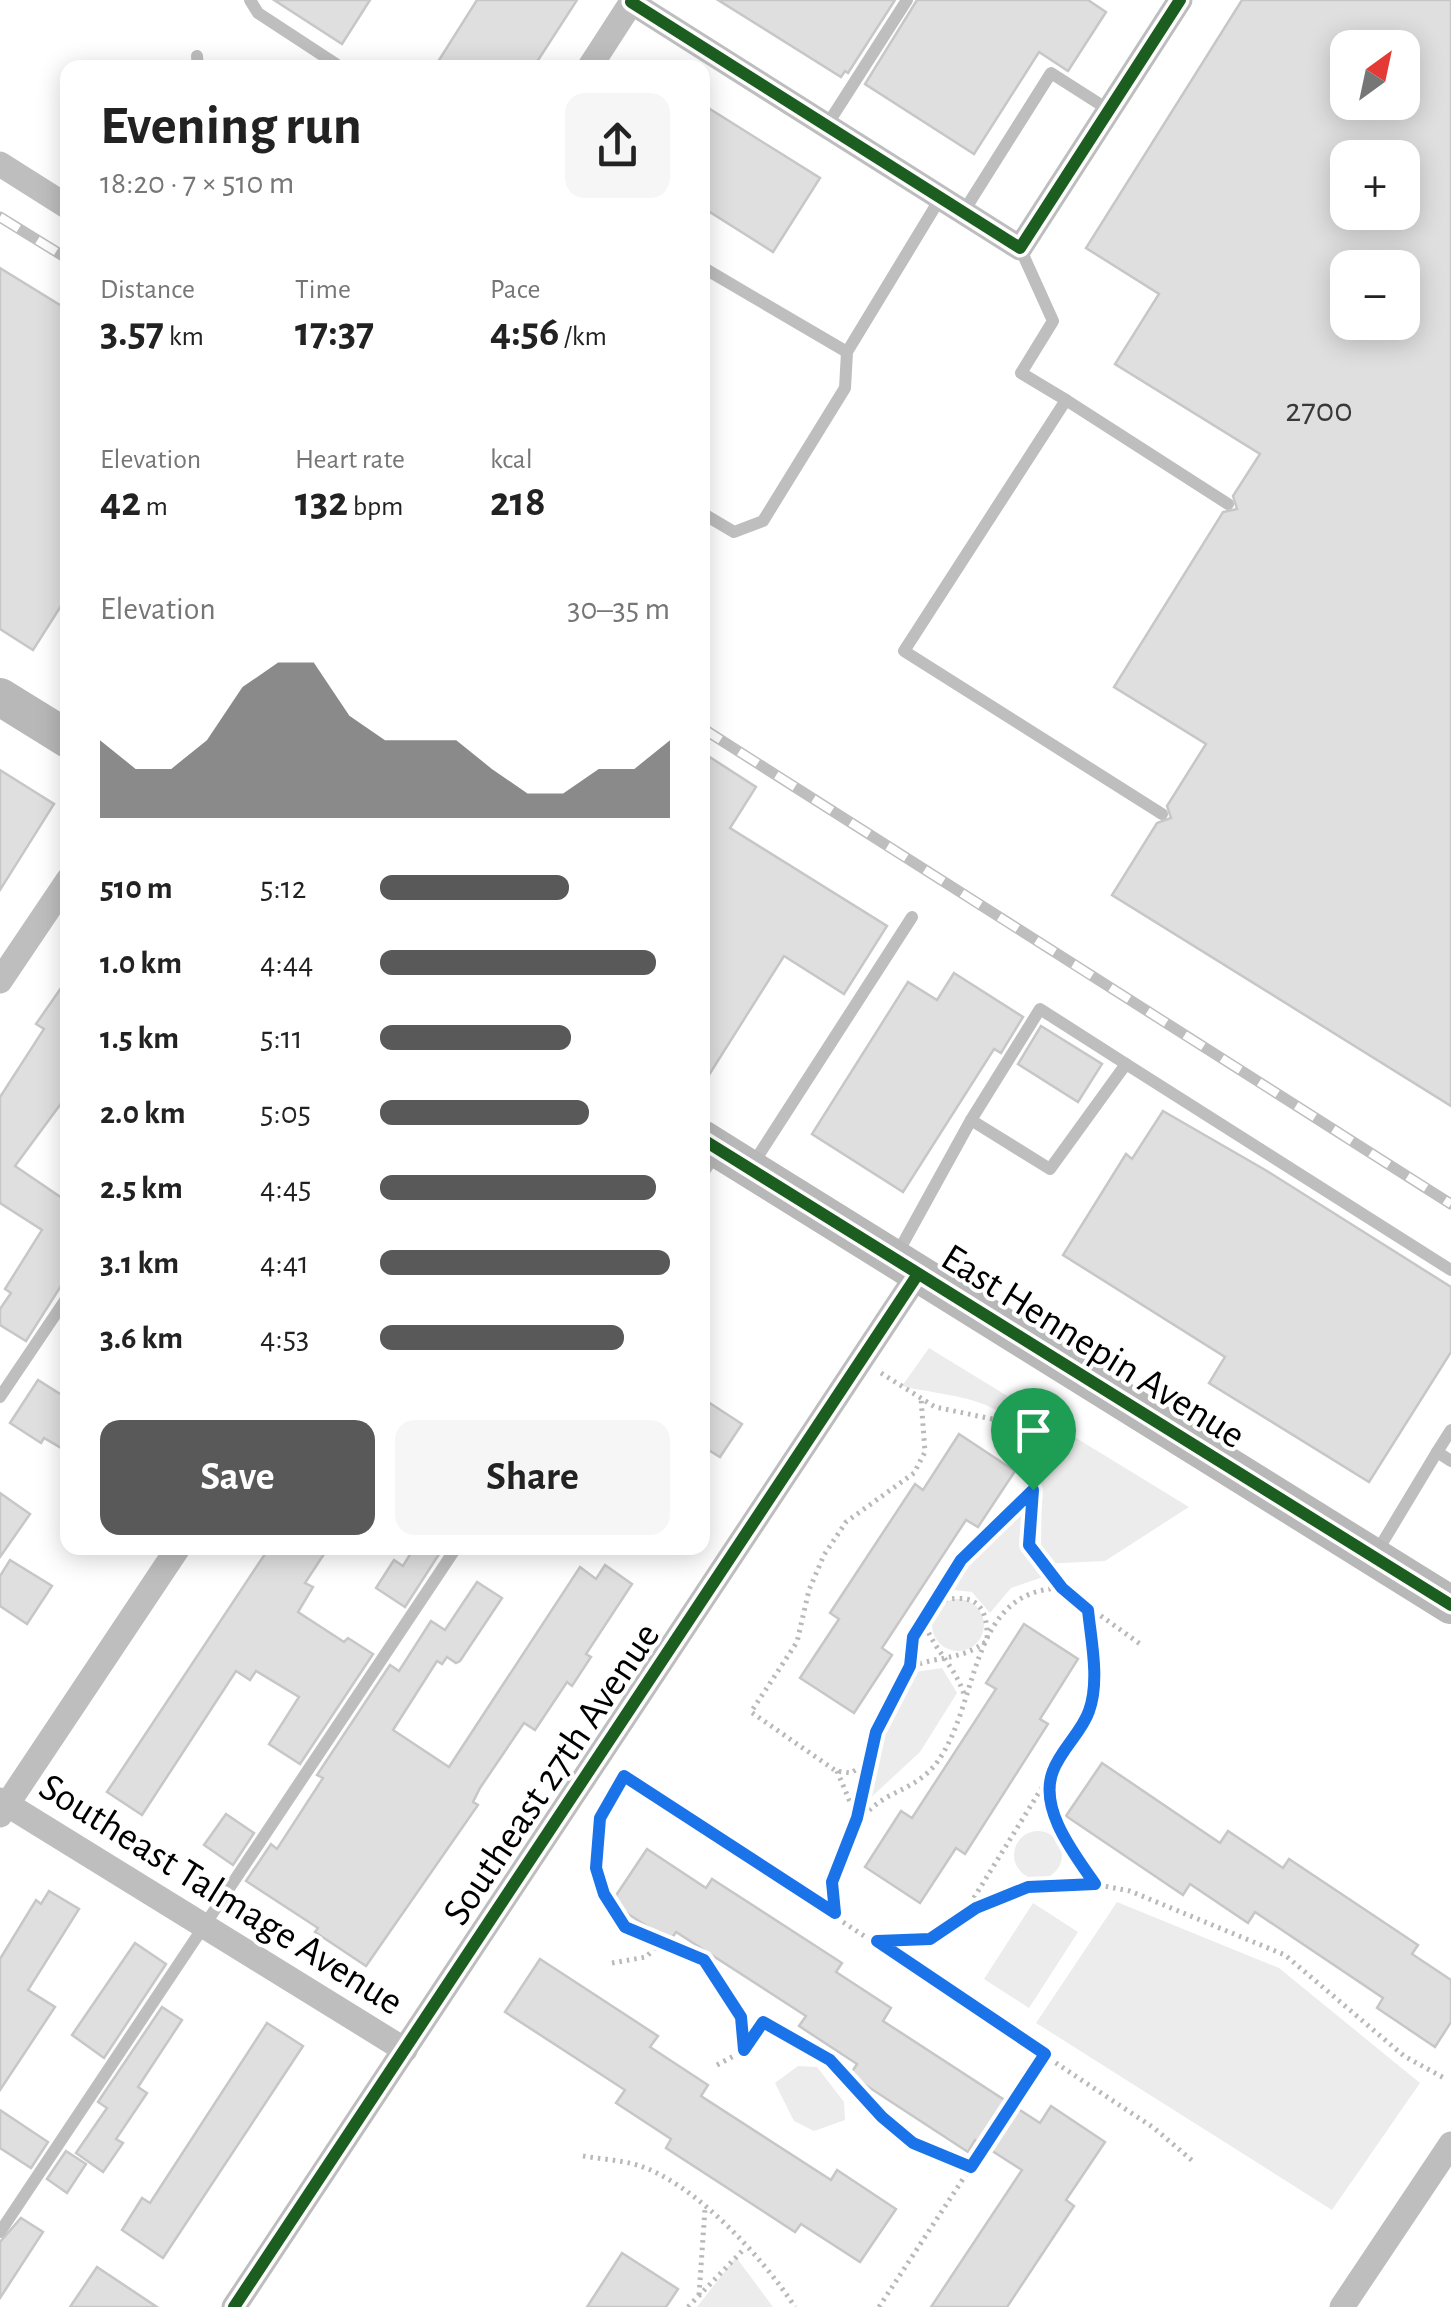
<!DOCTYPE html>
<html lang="en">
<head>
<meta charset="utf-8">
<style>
	body { margin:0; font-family:"Alegreya Sans",sans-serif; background:#f6f6f6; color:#222; height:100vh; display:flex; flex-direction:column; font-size:38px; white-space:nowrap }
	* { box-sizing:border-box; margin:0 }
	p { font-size:32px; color:#767676 }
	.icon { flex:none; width:55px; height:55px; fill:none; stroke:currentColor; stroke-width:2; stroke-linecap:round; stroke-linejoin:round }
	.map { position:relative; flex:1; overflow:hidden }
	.details { position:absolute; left:60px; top:60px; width:650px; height:1495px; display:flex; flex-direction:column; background:#fff; border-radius:20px; box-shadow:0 5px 25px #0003 }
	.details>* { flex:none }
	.needle { width:65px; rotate:33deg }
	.buttons { position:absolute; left:1330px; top:30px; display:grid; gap:20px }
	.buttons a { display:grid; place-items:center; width:90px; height:90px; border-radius:20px; background:#fff; box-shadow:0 5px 25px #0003; font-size:50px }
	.pin { position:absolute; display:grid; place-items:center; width:85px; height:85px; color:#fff; margin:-102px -42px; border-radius:50% 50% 50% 0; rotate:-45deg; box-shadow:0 0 10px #0007 }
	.pin .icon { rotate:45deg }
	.round { display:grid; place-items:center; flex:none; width:105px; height:105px; border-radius:20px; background:#f6f6f6 }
	.head { display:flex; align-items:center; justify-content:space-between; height:170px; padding:0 40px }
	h1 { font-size:55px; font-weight:700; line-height:75px }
	.stats { display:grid; grid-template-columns:repeat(3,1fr); gap:15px; height:170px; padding:10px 40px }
	.stats div { display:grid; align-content:center }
	.stats b { font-size:42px; font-weight:700 }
	.stats small { font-size:28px; font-weight:400 }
	.stats p { font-size:28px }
	.chart { height:280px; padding:20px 40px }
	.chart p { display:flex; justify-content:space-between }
	.chart svg { width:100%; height:180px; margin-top:10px; fill:#595959; opacity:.7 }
	.action { display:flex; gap:20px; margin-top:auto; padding:20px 40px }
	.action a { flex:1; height:115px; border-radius:20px; background:#595959; color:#fff; font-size:40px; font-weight:700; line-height:115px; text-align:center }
	.action a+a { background:#f6f6f6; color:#222 }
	ul { padding:0 40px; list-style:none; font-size:32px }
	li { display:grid; grid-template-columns:160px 120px 1fr; align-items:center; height:75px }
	li i { height:25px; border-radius:12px; background:#595959 }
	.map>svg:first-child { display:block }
	.green { fill:#ececec }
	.building { fill:#dfdfdf; stroke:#c7c7c7; stroke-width:2.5; fill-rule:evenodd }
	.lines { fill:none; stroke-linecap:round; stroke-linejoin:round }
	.path { stroke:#b9b9b9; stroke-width:5; stroke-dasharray:2.5 5; stroke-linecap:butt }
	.lane { stroke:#bebebe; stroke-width:12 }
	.street { stroke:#bebebe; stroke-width:25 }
	.secondary { stroke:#b8b8b8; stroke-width:38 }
	.rail-casing { stroke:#bebebe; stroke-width:11 }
	.rail { stroke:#fff; stroke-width:8; stroke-dasharray:22; stroke-linecap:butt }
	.cycleway-casing { stroke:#fff; stroke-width:19 }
	.cycleway { stroke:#1b5e20; stroke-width:12 }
	.route-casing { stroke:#fff; stroke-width:20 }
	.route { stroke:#1a73e8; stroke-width:12 }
	.labels { text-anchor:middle; stroke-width:8; stroke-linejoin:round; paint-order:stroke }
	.number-label { font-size:35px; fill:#383838 }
	.street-label { font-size:40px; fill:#000; stroke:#fff }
</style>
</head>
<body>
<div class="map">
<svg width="1451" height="2307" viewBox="0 0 1451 2307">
	<rect width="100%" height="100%" fill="#fff"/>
	<g class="green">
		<path d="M 929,1348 L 1189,1507 L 1105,1561 L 1041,1564 C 1040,1505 1052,1442 994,1409 C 969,1395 929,1393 902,1386 Z"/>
		<path d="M 1022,1508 C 1026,1538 1024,1553 1046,1576 L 1011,1588 L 990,1613 L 972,1592 L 944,1589 L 992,1531 Z"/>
		<circle cx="958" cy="1625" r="26"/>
		<path d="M 942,1668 L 957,1693 L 920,1752 L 866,1802 L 882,1735 L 915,1672 Z"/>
		<circle cx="1038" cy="1855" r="24"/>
		<path d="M 1117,1902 L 1279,1968 L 1420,2083 L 1332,2210 L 1036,2023 Z"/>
		<path d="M 1033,1903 L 1078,1932 L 1029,2008 L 984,1979 Z"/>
		<path d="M 798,2066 L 817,2067 L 844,2102 L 845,2120 L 814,2131 L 794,2121 L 775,2083 Z"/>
		<path d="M 736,2257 L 773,2307 L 697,2307 Z"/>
	</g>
	<g class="building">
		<path d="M 274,0 L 370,0 L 342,44 Z"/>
		<path d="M 477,0 L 577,0 L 533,68 L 434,68 Z"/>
		<path d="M 718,0 L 895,0 L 848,73 L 845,71 L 841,77 Z"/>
		<path d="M 917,0 L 1088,0 L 1106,12 L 1068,71 L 1039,52 L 974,154 L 865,84 Z"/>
		<path d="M 1242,0 L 1451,0 L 1451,1106 L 1112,895 L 1157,823 L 1171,818 L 1167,806 L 1206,744 L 1114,687 L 1223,512 L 1237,509 L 1233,496 L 1260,454 L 1115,364 L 1159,294 L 1086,248 ZM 1348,48 L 1402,48 L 1402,102 L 1348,102 ZM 1348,158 L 1402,158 L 1402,212 L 1348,212 ZM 1348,268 L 1402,268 L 1402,322 L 1348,322 Z"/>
		<path d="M 702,104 L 820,178 L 773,252 L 702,207 Z"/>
		<path d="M 0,268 L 68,310 L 68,595 L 33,650 L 0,629 Z"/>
		<path d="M 702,752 L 756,787 L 730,828 L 887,926 L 844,994 L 784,956 L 702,1086 Z"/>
		<path d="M 0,770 L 54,804 L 0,890 Z"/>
		<path d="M 954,973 L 1023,1017 L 1001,1053 L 994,1049 L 903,1192 L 812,1134 L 908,982 L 937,1000 Z"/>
		<path d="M 68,978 L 68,1094 L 15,1166 L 62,1198 L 68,1190 L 68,1275 L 26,1341 L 0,1325 L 0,1309 L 11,1293 L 5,1289 L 42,1230 L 0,1203 L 0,1097 L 44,1029 L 36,1024 Z"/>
		<path d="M 1041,1026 L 1102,1064 L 1078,1102 L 1018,1064 Z"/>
		<path d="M 1163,1111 L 1267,1171 L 1451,1287 L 1451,1352 L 1369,1482 L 1209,1383 L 1225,1357 L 1063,1255 L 1126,1154 L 1132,1159 Z"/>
		<path d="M 38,1380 L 68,1399 L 68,1452 L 44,1438 L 41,1443 L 10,1423 Z"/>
		<path d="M 702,1398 L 742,1424 L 720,1457 L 702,1446 Z"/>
		<path d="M 959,1434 L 1015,1471 L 978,1527 L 966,1520 L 882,1648 L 892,1655 L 854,1713 L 800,1678 L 839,1619 L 830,1613 L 915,1484 L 923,1490 Z"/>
		<path d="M 0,1493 L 30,1514 L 0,1557 Z"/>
		<path d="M 269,1548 L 328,1548 L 305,1583 L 313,1587 L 298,1612 L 344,1642 L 348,1638 L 373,1654 L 300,1764 L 269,1744 L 299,1697 L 256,1671 L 250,1680 L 236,1671 L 142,1815 L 107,1792 Z"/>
		<path d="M 414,1548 L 443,1548 L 405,1607 L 376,1588 L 394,1560 L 403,1566 Z"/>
		<path d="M 10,1560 L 52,1586 L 27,1624 L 0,1606 L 0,1576 Z"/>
		<path d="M 605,1565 L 632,1584 L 586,1654 L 591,1657 L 572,1686 L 567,1682 L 535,1730 L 524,1723 L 480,1788 L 473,1802 L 478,1805 L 366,1966 L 315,1932 L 318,1928 L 246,1881 L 271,1844 L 277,1849 L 323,1778 L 317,1775 L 390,1665 L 399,1671 L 431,1621 L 445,1630 L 477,1582 L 502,1598 L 460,1661 L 456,1663 L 447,1657 L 442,1664 L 437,1661 L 393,1730 L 449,1767 L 580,1567 L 596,1579 Z"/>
		<path d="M 1024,1624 L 1078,1659 L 1040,1719 L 1048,1724 L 965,1854 L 956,1848 L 920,1903 L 865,1867 L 901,1811 L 912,1818 L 996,1689 L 986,1683 Z"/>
		<path d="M 1102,1763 L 1220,1843 L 1228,1831 L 1283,1868 L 1289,1859 L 1418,1945 L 1412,1954 L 1451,1980 L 1451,2022 L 1435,2047 L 1377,2008 L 1383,1998 L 1255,1912 L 1248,1923 L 1190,1884 L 1183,1895 L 1066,1816 Z"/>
		<path d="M 226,1814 L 254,1833 L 233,1865 L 204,1845 Z"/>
		<path d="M 647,1849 L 706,1888 L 712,1879 L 842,1963 L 836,1972 L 891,2008 L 883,2021 L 1040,2123 L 1051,2106 L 1105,2142 L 1066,2200 L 1074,2206 L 1007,2307 L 931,2307 L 1022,2170 L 975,2140 L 968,2152 L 850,2075 L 857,2064 L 799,2026 L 806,2016 L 676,1932 L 670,1941 L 611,1903 Z"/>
		<path d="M 49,1891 L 79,1909 L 28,1990 L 55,2007 L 0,2090 L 0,1959 L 36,1900 L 41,1904 Z"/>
		<path d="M 135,1943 L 166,1964 L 104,2058 L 72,2035 Z"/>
		<path d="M 540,1959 L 658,2036 L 650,2047 L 708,2085 L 701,2096 L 831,2180 L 837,2170 L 896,2209 L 860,2262 L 801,2224 L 795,2232 L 666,2148 L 671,2139 L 616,2103 L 625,2090 L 505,2012 Z"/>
		<path d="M 162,2007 L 182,2020 L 138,2087 L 147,2093 L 116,2139 L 123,2143 L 103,2172 L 76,2153 L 107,2108 L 98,2102 Z"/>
		<path d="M 267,2023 L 303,2046 L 163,2258 L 122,2230 L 142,2198 L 150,2203 Z"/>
		<path d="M 0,2110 L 48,2142 L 31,2168 L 0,2148 Z"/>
		<path d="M 66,2151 L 86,2164 L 67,2193 L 47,2179 Z"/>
		<path d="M 21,2218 L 43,2232 L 0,2298 L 0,2242 Z"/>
		<path d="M 622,2253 L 678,2289 L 666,2307 L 587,2307 Z"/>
		<path d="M 97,2267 L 157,2307 L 70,2307 Z"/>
	</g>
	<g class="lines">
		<g class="path">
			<path d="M 881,1373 L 935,1407 L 997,1420 L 1019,1438 L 1031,1460 L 1029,1545 L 1062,1588 L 1143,1646"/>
			<path d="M 923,1619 C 932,1648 955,1666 964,1694"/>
			<path d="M 910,1667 C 917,1593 979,1536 1033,1490"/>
			<path d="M 868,1762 L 851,1773 L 836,1771 L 751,1712 L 797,1642 L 809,1590 L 824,1555 L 846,1522 L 914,1473 L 925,1452 L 921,1398"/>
			<path d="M 837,1771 L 856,1816"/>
			<path d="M 618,1773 L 1154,2128 L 1195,2163"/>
			<path d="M 624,1776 L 600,1817 L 597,1867 L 604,1894 L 625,1927 L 704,1960 L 741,2017 L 745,2050"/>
			<path d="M 1051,1777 C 1054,1821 1071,1848 1095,1884"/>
			<path d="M 857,1819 L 876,1732 L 910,1667 C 941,1655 960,1661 987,1641 C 989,1597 967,1592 930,1604"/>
			<path d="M 835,1913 C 830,1866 846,1820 889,1796 C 909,1786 925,1779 938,1761 C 981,1700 968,1590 1062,1588"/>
			<path d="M 962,1917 L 1090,1710 L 1093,1669 L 1088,1609"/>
			<path d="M 880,1941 L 930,1939 L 976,1908 L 1028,1887 L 1083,1882 L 1130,1891 L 1285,1955 L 1404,2056 L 1444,2078"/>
			<path d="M 612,1963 L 646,1957 L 659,1944"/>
			<path d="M 717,2065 L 745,2050 L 763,2022 L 830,2060 L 882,2117 L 913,2143 L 971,2167"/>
			<path d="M 583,2156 C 601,2159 620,2160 637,2165 C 694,2182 763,2258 795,2307"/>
			<path d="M 699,2295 L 705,2209"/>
			<path d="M 688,2307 L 745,2248"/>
			<path d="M 879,2307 L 1045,2054"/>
		</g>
		<g class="lane">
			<path d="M 250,0 L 258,13 L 342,68"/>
			<path d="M 197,56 L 198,68"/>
			<path d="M 827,125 L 907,0"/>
			<path d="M 964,211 L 1051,73 L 1109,110"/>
			<path d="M 1020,248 L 1053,321 L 1021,373 L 1066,400 L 904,651 L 1162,814"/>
			<path d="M 702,267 L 847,352 L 941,197"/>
			<path d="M 1066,400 L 1228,504"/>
			<path d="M 702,513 L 734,532 L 763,521 L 845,388 L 847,352"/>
			<path d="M 971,1120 L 1040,1009 L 1126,1064"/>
			<path d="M 751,1167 L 912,917"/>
			<path d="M 702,1174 L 718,1151"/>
			<path d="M 896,1256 L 971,1120 L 1050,1169 L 1126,1064 L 1451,1270"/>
			<path d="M 0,1397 L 68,1296"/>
			<path d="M 1437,1452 L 1451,1430"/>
			<path d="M 1375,1555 L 1437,1452 L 1451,1461"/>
			<path d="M 0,2232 L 456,1548"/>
		</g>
		<g class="street">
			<path d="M 631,2 L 1020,248 L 1180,0"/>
			<path d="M 589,68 L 633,0"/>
			<path d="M 0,164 L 68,207"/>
			<path d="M 0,981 L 68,880"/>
			<path d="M 0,1800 L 405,2050"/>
			<path d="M 0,1815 L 178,1548"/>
			<path d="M 234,2307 L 918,1274"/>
			<path d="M 1342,2307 L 1451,2144"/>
		</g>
		<g class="secondary">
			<path d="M 0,697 L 68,739"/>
			<path d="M 702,1139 L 1451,1605"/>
		</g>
		<defs>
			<g id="rail">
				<path d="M 0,217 L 68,259"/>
				<path d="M 702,728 L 1451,1204"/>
			</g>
		</defs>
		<use href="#rail" class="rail-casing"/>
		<use href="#rail" class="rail"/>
		<defs>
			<g id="cycleway">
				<path d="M 631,2 L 1020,248 L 1180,0"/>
				<path d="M 702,1139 L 1451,1605"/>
				<path d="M 234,2307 L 918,1274"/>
			</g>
		</defs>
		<use href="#cycleway" class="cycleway-casing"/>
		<use href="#cycleway" class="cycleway"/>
	</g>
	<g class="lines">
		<defs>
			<path id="route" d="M 1033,1490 L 1029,1545 L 1062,1588 L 1088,1610 C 1091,1640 1100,1681 1089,1711 C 1082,1732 1061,1749 1053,1771 C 1038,1809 1075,1855 1095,1884 L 1028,1887 L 976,1908 L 930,1939 L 877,1941 L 1045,2054 L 971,2167 L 913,2143 L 882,2117 L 830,2060 L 763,2022 L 744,2050 L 741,2017 L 704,1960 L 625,1927 L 604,1894 L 596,1868 L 600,1818 L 624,1776 L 835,1913 L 832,1882 L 857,1818 L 876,1732 L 910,1666 L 913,1637 L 961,1560 Z"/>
		</defs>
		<use href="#route" class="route-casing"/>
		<use href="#route" class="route"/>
	</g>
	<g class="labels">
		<g class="number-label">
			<text x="1319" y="421">2700</text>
		</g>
		<g class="street-label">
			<text transform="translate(1094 1345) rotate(32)" y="14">East Hennepin Avenue</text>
			<text transform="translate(550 1773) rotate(-56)" y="14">Southeast 27th Avenue</text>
			<text transform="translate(222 1893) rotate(32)" y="14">Southeast Talmage Avenue</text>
		</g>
	</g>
</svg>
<div class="buttons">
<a><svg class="needle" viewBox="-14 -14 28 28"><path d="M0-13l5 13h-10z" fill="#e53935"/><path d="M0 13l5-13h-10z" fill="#767676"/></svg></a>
<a>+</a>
<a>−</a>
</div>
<div class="pin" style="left:1033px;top:1490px;background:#1e9e55"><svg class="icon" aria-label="arrive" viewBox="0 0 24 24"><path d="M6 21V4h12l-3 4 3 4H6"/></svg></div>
<section class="details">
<div class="head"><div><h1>Evening run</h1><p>18:20 · 7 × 510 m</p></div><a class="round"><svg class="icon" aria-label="share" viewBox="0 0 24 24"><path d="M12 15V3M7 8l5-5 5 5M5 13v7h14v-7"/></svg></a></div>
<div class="stats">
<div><p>Distance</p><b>3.57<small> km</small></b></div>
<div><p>Time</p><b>17:37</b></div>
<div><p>Pace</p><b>4:56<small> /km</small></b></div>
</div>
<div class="stats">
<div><p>Elevation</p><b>42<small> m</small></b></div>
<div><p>Heart rate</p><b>132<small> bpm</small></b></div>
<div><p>kcal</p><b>218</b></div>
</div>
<div class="chart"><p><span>Elevation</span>30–35 m</p>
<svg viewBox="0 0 160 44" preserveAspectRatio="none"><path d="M0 44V25L10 32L20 32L30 25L40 12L50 6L60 6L70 19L80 25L90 25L100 25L110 32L120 38L130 38L140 32L150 32L160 25V44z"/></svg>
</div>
<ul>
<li><b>510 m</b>5:12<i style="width:65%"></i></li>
<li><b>1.0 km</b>4:44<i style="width:95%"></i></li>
<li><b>1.5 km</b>5:11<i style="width:66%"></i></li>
<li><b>2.0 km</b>5:05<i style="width:72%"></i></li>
<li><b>2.5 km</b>4:45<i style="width:95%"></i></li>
<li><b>3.1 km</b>4:41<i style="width:100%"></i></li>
<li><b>3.6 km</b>4:53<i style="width:84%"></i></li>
</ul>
<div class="action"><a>Save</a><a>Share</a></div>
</section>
</div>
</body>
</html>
